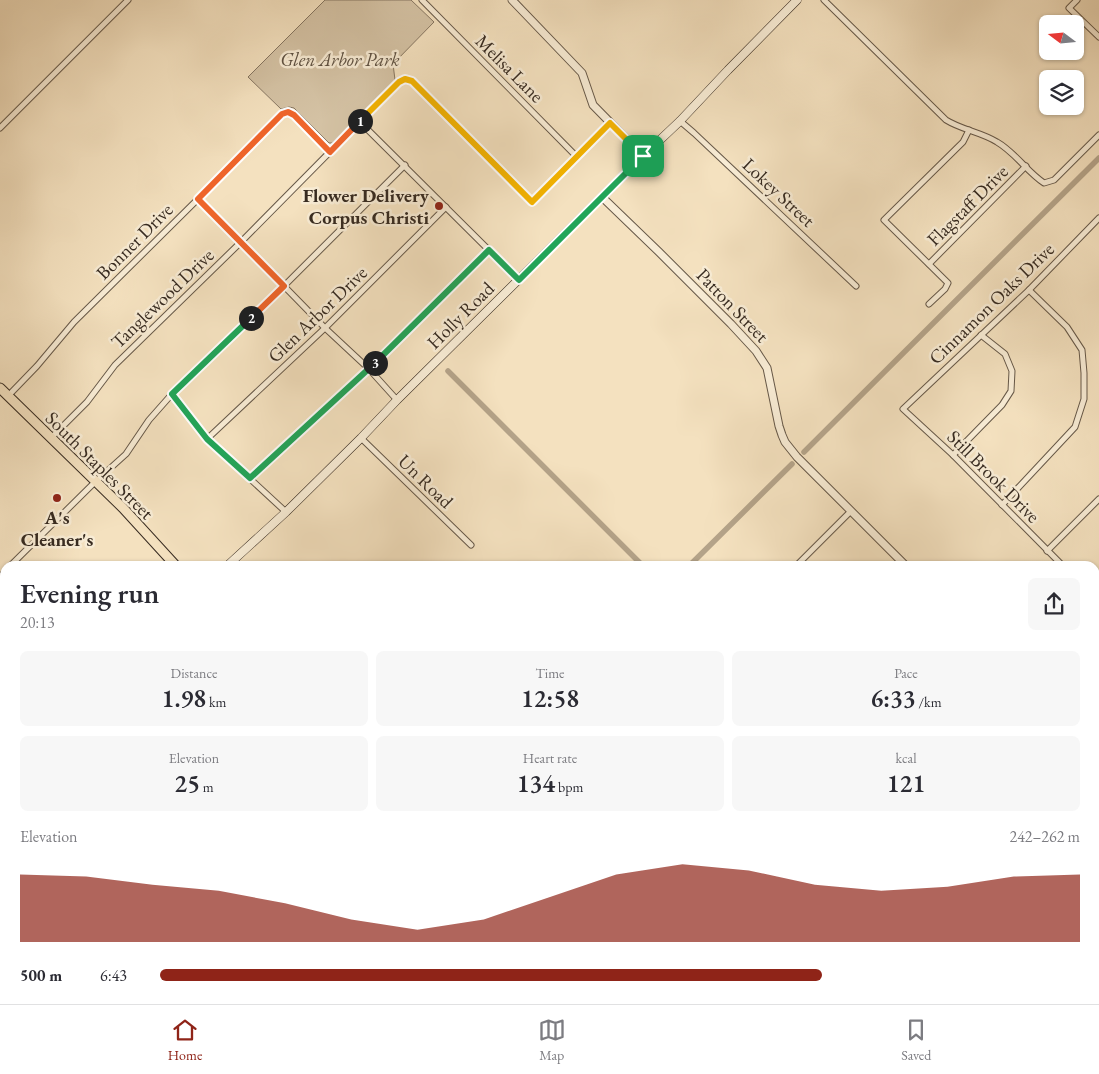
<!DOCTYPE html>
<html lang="en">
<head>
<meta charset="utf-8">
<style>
	body { margin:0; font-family:"EB Garamond",serif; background:#f7f7f7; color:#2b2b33; height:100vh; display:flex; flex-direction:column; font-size:19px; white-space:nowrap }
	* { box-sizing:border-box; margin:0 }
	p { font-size:16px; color:#7c7c81 }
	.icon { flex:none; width:28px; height:28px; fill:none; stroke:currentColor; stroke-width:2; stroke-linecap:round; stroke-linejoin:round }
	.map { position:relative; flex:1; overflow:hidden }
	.details { position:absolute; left:0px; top:561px; width:1100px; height:444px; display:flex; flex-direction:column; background:#fff; border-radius:15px 15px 0 0; box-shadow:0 1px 4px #0004 }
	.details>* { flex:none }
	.needle { width:32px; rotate:286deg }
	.controls { position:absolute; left:1039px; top:15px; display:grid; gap:10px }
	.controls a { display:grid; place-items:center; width:45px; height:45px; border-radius:8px; background:#fff; box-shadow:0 1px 4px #0004; font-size:25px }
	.pin { position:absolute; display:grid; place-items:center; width:42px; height:42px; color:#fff; margin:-21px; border-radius:10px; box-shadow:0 2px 8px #0006 }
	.km { position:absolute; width:25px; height:25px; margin:-12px; border-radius:50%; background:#222; color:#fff; font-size:14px; line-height:25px; text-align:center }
	.round { display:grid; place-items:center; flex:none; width:52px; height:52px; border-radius:8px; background:#f7f7f7 }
	.summary { display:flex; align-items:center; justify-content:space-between; height:85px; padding:0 20px }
	h1 { font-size:28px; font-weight:600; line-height:38px }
	.figures { display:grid; grid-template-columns:repeat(3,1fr); gap:8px; height:85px; padding:5px 20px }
	.figures div { display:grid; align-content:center; border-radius:8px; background:#f7f7f7; text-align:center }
	.figures b { font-size:25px; font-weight:600 }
	.figures small { font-size:14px; font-weight:400 }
	.figures p { font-size:14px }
	.chart { height:140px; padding:10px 20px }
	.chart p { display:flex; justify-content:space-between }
	.chart svg { width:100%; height:90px; margin-top:5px; fill:#8f2418; opacity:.7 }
	ul { padding:0 20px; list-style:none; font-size:16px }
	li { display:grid; grid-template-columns:80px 60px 1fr; align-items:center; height:38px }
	li i { height:12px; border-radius:6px; background:#8f2418 }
	.dock { display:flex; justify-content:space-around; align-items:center; height:70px; border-top:1px solid #e1e1e2; background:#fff; font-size:14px; color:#7c7c81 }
	.dock a { display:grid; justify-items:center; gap:2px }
	.dock .on { color:#8f2418 }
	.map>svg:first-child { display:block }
	.green { fill:#d4c2a4; stroke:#867662 }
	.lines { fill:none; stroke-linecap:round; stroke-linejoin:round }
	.canal { stroke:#b4a389; stroke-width:5.5 }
	.minor-casing { stroke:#665848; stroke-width:7 }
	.tertiary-casing { stroke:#665848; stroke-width:9 }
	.secondary-casing { stroke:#372b21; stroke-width:9 }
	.primary-casing { stroke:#372b21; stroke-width:11 }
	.minor { stroke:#f8ecd5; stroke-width:5 }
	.tertiary { stroke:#f8ecd5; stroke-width:7 }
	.secondary { stroke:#f8ecd5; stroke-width:8 }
	.primary { stroke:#f4e1bf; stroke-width:9 }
	.split-1-casing { stroke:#fff; stroke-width:10 }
	.split-2-casing { stroke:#fff; stroke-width:10 }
	.split-3-casing { stroke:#fff; stroke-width:10 }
	.split-4-casing { stroke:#fff; stroke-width:10 }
	.split-1 { stroke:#f5b400; stroke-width:6 }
	.split-2 { stroke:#f0652b; stroke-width:6 }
	.split-3 { stroke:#22a559; stroke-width:6 }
	.split-4 { stroke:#22a559; stroke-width:6 }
	.poi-dot { fill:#8f2418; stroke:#f8ecd5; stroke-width:2 }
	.labels { text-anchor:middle; stroke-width:5; stroke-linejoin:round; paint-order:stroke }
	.park-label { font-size:19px; font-style:italic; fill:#5e5142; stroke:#f8ecd5 }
	.street-label { font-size:19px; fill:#372b21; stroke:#f8ecd5 }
	.poi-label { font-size:19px; font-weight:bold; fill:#372b21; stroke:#f8ecd5; text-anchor:end }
</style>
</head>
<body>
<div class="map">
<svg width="1099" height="1004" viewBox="0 0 1099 1004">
	<rect width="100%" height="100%" fill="#f4e1bf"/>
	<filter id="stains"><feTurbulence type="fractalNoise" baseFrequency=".004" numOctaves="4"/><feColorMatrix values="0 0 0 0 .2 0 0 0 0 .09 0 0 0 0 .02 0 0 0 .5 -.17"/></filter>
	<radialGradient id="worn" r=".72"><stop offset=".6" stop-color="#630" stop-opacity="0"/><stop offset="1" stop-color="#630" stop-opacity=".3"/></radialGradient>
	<g class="green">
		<path d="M 325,0 L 411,0 L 434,22 L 393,64 L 395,80 L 332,143 L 329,143 L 294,108 L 289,107 L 281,109 L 248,77 Z"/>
		<path d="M 0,837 L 5,842 L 5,901 L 0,891 Z"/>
		<path d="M 242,1000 L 377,1000 L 372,1004 L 238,1004 Z"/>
	</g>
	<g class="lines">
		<g class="canal">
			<path d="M 448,371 L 643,566"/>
			<path d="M 804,452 L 1099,158"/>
			<path d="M 689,566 L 792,464"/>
			<path d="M 249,1004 L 253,1000"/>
		</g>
		<defs>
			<g id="minor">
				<path d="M 422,0 L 576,156"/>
				<path d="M 824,0 L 946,120 C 962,130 981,132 997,142 C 1016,153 1027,172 1044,183 L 1054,180 L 1099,135"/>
				<path d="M 1077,0 L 1069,8 L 1099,37"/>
				<path d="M 680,121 L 694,133 L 856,286"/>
				<path d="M 360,122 L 519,280"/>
				<path d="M 0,128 L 128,0"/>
				<path d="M 198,199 L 241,242 L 325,328 L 369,369 L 397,400"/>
				<path d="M 929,264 L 1026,166"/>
				<path d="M 929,304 L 945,289 L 948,283 L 884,220 L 963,142 L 969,130"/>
				<path d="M 172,394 L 207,439 L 286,512"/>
				<path d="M 8,396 L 37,366 L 74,322 L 198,199 L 282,114 L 288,112 L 294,115 L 330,152"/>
				<path d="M 51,438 L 87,402 L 115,365 L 241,242 L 399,82 L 405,79 L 412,81 L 532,202 L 610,123"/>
				<path d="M 361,438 L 471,545"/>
				<path d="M 207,439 L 325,328 L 446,207"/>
				<path d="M 953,455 L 1002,405 L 1011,391 L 1012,371 L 1005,354 L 981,335"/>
				<path d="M 249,478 L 369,369 L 489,249"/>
				<path d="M 1002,505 L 1075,427 L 1084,399 L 1084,373 L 1082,350 L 1067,327 L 1029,290"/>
				<path d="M 1047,551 L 1099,499"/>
				<path d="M 10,566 L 95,482 L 126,454 L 149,420 L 172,394 L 284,286 L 405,165"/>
				<path d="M 796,566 L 851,511"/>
				<path d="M 1063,566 L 953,455 L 903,409 L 1029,290 L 1099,218"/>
				<path d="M 0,577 L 5,572"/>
				<path d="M 1095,598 L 1099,602"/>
				<path d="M 1095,701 L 1099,705"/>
				<path d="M 0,908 L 5,918"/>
				<path d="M 1095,954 L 1099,950"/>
				<path d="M 1095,966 L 1099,962"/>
				<path d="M 0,989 L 5,987"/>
				<path d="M 52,1000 L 57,1004"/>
				<path d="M 97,1000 L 103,1004"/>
				<path d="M 759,1000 L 763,1004"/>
				<path d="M 82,1004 L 85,1000"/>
				<path d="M 128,1004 L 131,1000"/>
				<path d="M 381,1004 L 385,1000"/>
				<path d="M 478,1004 L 482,1000"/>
				<path d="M 1045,1004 L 1049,1000"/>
				<path d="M 1057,1004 L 1061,1000"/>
			</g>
			<g id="tertiary">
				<path d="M 512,0 L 582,73 L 593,105 L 643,156"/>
				<path d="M 602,197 L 659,252 L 731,324 L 756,351 L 767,368 L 779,426 L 782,435 L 785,442 L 797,457 L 906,566"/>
			</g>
			<g id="secondary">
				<path d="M 227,566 L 286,512 L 361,438 L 397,400 L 602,197 L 643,156 L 680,121 L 728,70 L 797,0"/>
				<path d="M 1095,612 L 1099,608"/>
				<path d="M 0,798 L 5,793"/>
				<path d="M 698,1004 L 702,1000"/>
			</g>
			<g id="primary">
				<path d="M 0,388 L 123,508 L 176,566"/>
				<path d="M 606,1000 L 610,1004"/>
			</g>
		</defs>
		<use href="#minor" class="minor-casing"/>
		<use href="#tertiary" class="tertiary-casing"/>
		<use href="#secondary" class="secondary-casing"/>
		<use href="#primary" class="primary-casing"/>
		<use href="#minor" class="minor"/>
		<use href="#tertiary" class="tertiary"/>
		<use href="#secondary" class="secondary"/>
		<use href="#primary" class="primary"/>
	</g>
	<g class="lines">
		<defs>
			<path id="split-1" d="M 360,121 L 399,82 L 405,79 L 412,81 L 532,202 L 610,123 L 643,156"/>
			<path id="split-2" d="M 251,318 L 284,286 L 198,199 L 282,114 L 288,112 L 294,115 L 330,152 L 360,121"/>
			<path id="split-3" d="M 251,318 L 172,394 L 207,439 L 250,478 L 375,363"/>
			<path id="split-4" d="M 375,363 L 489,250 L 519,280 L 643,156"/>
		</defs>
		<use href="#split-1" class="split-1-casing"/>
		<use href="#split-2" class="split-2-casing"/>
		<use href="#split-3" class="split-3-casing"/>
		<use href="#split-4" class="split-4-casing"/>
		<use href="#split-1" class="split-1"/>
		<use href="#split-2" class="split-2"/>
		<use href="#split-3" class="split-3"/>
		<use href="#split-4" class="split-4"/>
	</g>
	<g class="poi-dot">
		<circle cx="439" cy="206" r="5"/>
		<circle cx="57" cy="498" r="5"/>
	</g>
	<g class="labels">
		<g class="park-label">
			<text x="340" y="66">Glen Arbor Park</text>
		</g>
		<g class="street-label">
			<text transform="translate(510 68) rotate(45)" y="7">Melisa Lane</text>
			<text transform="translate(779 192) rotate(43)" y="7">Lokey Street</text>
			<text transform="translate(967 205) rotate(-45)" y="7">Flagstaff Drive</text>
			<text transform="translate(134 241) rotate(-45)" y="7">Bonner Drive</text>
			<text transform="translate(162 298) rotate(-44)" y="7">Tanglewood Drive</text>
			<text transform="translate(991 303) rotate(-44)" y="7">Cinnamon Oaks Drive</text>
			<text transform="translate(733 305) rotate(46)" y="7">Patton Street</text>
			<text transform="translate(317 314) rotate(-44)" y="7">Glen Arbor Drive</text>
			<text transform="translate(460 315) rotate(-45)" y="7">Holly Road</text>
			<text transform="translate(100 465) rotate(45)" y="7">South Staples Street</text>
			<text transform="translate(994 476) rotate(45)" y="7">Still Brook Drive</text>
			<text transform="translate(426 481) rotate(44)" y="7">Un Road</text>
		</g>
		<g class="poi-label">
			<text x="429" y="202">Flower Delivery<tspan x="429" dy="22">Corpus Christi</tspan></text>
			<text x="57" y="524" text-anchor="middle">A's<tspan x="57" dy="22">Cleaner's</tspan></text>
		</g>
	</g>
	<rect width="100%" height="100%" filter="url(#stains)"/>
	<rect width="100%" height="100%" fill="url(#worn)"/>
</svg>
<div class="controls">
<a><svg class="needle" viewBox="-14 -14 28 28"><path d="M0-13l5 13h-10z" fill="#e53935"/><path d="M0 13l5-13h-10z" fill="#7c7c81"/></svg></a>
<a><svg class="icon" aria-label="layers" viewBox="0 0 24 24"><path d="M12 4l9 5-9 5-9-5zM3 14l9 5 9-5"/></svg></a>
</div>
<div class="pin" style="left:643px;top:156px;background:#1e9e55"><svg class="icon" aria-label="arrive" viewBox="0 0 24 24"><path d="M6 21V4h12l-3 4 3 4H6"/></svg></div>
<b class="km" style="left:360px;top:121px">1</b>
<b class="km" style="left:251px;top:318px">2</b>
<b class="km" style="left:375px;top:363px">3</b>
<section class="details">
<div class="summary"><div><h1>Evening run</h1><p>20:13</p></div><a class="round"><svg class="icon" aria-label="share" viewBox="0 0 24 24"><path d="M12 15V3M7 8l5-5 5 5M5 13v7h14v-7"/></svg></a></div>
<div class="figures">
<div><p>Distance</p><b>1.98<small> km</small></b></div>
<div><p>Time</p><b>12:58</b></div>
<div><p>Pace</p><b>6:33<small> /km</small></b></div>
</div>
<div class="figures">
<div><p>Elevation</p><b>25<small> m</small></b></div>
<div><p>Heart rate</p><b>134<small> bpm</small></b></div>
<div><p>kcal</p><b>121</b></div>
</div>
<div class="chart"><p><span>Elevation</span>242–262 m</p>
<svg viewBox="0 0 160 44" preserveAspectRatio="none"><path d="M0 44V11L10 12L20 16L30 19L40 25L50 33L60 38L70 33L80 22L90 11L100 6L110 9L120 16L130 19L140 17L150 12L160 11V44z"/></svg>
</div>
<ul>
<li><b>500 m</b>6:43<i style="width:72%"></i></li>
</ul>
</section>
</div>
<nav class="dock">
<a class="on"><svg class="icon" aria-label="home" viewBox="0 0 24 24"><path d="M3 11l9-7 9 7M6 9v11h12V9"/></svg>Home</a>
<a><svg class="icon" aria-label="map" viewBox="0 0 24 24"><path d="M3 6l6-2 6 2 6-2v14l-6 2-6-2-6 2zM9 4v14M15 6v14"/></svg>Map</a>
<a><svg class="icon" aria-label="saved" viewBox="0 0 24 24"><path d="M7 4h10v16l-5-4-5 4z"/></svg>Saved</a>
</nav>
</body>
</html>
